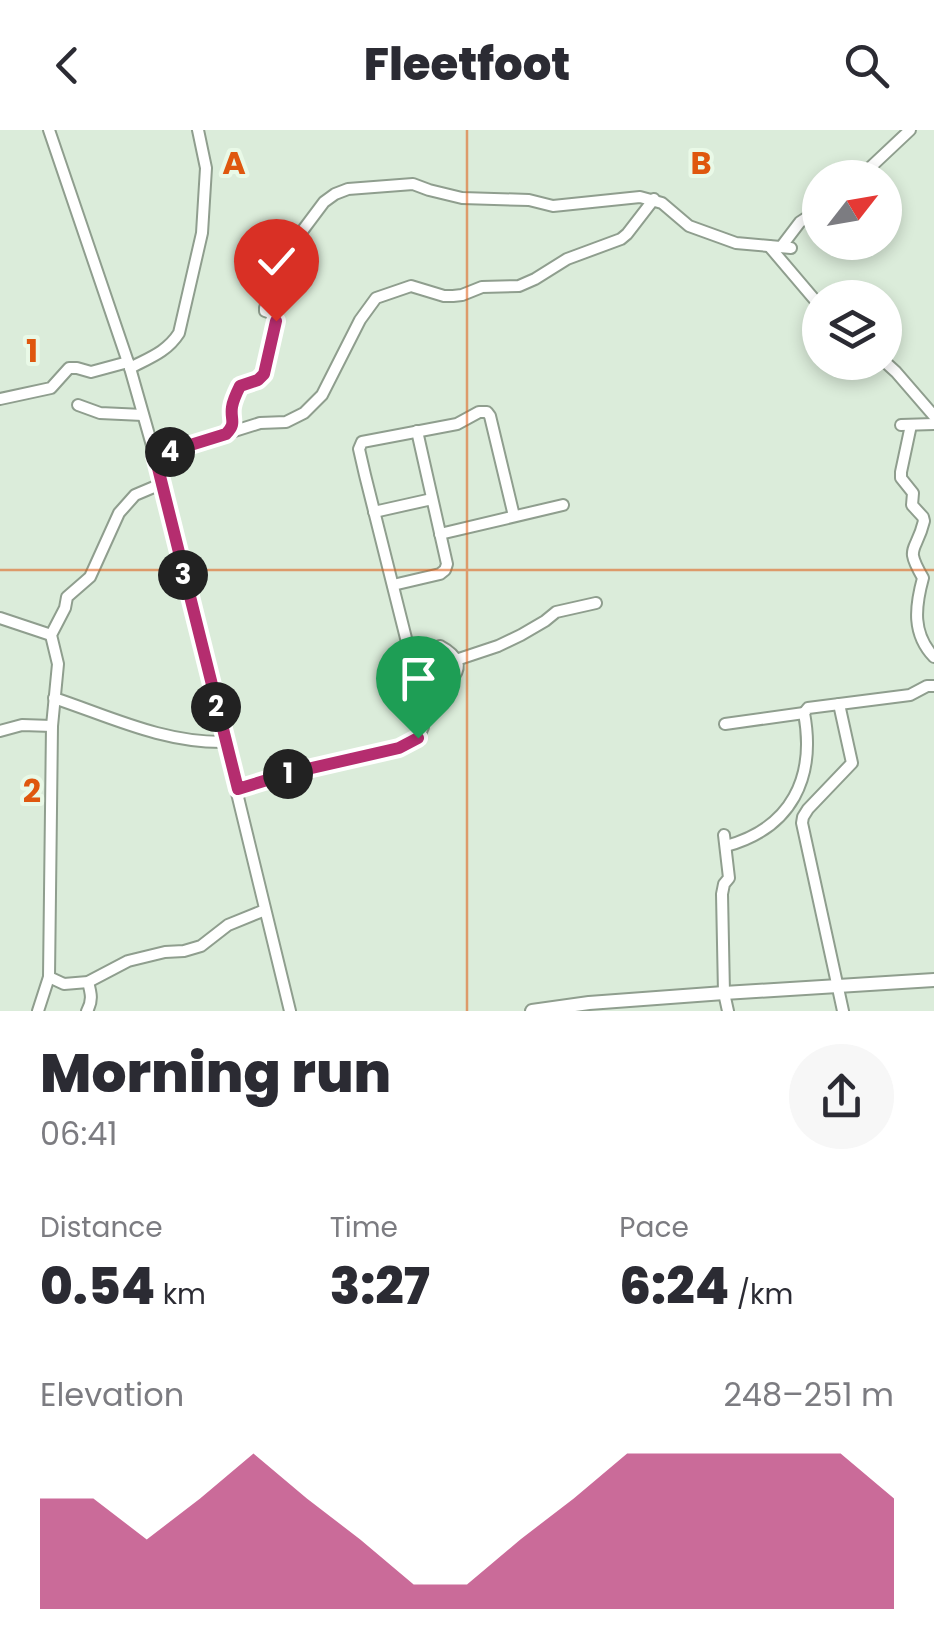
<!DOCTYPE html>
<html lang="en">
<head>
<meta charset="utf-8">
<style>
	body { margin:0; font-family:Poppins,sans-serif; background:#f7f7f7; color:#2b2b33; height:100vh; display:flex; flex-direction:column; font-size:38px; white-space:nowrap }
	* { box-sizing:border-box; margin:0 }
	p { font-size:32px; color:#7c7c81 }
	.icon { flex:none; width:55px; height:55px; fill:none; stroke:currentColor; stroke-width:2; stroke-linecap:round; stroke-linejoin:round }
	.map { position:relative; height:881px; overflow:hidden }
	.drawer { display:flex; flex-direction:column; background:#fff; flex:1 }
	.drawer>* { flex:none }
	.needle { width:65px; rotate:59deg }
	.buttons { position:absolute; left:802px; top:30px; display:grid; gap:20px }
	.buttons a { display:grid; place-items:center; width:100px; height:100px; border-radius:50%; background:#fff; box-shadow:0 5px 15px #0003; font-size:50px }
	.pin { position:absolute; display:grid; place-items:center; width:85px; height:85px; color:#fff; margin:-102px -42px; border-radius:50% 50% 50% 0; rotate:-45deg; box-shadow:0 0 10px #0007 }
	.pin .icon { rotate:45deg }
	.km { position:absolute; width:50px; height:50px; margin:-25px; border-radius:50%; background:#222; color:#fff; font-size:28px; line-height:50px; text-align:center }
	.round { display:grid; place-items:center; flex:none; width:105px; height:105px; border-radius:52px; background:#f7f7f7 }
	.summary { display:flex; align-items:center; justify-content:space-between; height:170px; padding:0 40px }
	h1 { font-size:55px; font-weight:800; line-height:75px }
	.stats { display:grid; grid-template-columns:repeat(3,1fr); gap:15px; height:170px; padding:10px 40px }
	.stats div { display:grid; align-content:center }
	.stats b { font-size:50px; font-weight:800 }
	.stats small { font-size:28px; font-weight:400 }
	.stats p { font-size:28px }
	.chart { height:280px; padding:20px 40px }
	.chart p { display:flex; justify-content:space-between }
	.chart svg { width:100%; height:180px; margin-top:10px; fill:#b52d6f; opacity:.7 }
	header { display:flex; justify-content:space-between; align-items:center; height:130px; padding:0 40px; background:#fff; font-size:45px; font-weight:800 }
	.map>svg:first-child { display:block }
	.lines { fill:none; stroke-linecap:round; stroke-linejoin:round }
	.minor-casing { stroke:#8f9e8e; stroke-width:14 }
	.major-casing { stroke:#8f9e8e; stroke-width:16 }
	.minor { stroke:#fff; stroke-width:10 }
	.major { stroke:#fff; stroke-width:12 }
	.route-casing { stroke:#fff; stroke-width:20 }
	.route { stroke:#b52d6f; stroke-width:12 }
	.grid { fill:none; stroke:#df570e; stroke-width:2.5; stroke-opacity:0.55 }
	.grid-label { font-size:32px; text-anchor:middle; font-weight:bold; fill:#df570e; stroke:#e9f9e7; stroke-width:8; stroke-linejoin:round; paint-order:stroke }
</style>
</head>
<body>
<header><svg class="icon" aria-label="back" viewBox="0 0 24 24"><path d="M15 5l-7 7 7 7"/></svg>Fleetfoot<svg class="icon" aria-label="search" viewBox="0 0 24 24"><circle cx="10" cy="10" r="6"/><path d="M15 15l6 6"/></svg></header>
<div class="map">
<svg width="934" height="881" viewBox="0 0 934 881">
	<rect width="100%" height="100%" fill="#dbecda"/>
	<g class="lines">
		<defs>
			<g id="minor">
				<path d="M 49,0 L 130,238 L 155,326 L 290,881"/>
				<path d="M 859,48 L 910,0"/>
				<path d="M 769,116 L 820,176"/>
				<path d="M 781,117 L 800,92 L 820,79"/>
				<path d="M 885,232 L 896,242 L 934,286"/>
				<path d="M 130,238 C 149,228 167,222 179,203 L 202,103 L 206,38 L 198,0"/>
				<path d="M 0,269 L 51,258 L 69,238 L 77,238 L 91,242 L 128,232"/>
				<path d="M 78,275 L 100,283 L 143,285"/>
				<path d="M 901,295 L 934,294"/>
				<path d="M 911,295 L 901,342 L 901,348 L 913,363 L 912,375 L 923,387 L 924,391 C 916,424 904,415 923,448 C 915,477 912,504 934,527"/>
				<path d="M 226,304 L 235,294 L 232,277 L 240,256 L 258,250 L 263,244 L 276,185 L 265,181 L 265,178 L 276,145 L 291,116 L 324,72 L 335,64 L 348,59 L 413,54 L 429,60 L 462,68 L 529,70 L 553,76 L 640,67 L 662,73 L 689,96 L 736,113 L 791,118"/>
				<path d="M 155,326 L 260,293 L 286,292 L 304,283 L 322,265 L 360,190 L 376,168 L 411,156 L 444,166 L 453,166 L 462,165 L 482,157 L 519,156 L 535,149 L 567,129 L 621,109 L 627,104 L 654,69"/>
				<path d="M 374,382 L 432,369"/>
				<path d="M 440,404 L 563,375"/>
				<path d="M 393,455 L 440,444 L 445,440 L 447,434 L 417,301"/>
				<path d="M 0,488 L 51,505"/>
				<path d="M 456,530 L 498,516 L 521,505 L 545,491 L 556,482 L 596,473"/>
				<path d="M 415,543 C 423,528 422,521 440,516 C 479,537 445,558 421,568"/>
				<path d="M 54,568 C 111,587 163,613 225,612"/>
				<path d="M 839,574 L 852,633 L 808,679 L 803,687 L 802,693 L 843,881"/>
				<path d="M 725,594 L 804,583"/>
				<path d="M 0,601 L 22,595 L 52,596"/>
				<path d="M 238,659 L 291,643 L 399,618 L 410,614 L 418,608 L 423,597 L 421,568 L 365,345 L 359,319 L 362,312 L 457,294 L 479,282 L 487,282 L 490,286 L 514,386"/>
				<path d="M 724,705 L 729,748 L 724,754 L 722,764 L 724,863 L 728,881"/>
				<path d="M 726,716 C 792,698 816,647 804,583 L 808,578 L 910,565 L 927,556 L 934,556"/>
				<path d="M 49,847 L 64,854 L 88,852 L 128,831 L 165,822 L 184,821 L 201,816 L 228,795 L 265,780"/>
				<path d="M 38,881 L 49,847 L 52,596 L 58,534 L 51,505 L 65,478 L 67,467 L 90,447 L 119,383 L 135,365 L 161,354"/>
				<path d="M 87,881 C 93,871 91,863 88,852"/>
			</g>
			<path id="major" d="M 532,881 L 589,873 L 724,863 L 934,850"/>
		</defs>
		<use href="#minor" class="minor-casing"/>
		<use href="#major" class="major-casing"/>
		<use href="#minor" class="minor"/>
		<use href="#major" class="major"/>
	</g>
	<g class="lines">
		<defs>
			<path id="route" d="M 276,191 L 264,244 L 258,250 L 240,256 C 237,262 233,270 232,277 C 230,290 237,293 226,304 L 155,326 L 238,659 L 290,643 L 399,618 L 418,608"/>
		</defs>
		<use href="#route" class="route-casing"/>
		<use href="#route" class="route"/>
	</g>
	<path class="grid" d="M 467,0 L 467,881M 0,440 L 934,440"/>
	<g class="grid-label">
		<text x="234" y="44">A</text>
		<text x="701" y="44">B</text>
		<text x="32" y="232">1</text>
		<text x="32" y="672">2</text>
	</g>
</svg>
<div class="buttons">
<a><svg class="needle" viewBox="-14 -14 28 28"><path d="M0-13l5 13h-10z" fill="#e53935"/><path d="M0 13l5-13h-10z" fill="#7c7c81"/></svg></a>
<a><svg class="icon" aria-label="layers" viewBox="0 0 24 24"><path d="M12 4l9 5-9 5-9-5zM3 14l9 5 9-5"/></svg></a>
</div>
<div class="pin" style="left:418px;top:608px;background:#1e9e55"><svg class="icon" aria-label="arrive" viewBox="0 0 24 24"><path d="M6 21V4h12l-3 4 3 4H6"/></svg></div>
<div class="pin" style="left:276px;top:191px;background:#d93025"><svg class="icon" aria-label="check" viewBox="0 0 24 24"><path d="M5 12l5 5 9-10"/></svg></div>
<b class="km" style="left:288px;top:644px">1</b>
<b class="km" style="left:216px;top:577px">2</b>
<b class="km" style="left:183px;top:445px">3</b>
<b class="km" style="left:170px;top:322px">4</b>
</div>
<section class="drawer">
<div class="summary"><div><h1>Morning run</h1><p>06:41</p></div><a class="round"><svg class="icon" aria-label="share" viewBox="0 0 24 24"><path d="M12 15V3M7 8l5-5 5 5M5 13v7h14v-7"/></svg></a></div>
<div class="stats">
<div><p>Distance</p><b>0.54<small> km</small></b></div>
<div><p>Time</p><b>3:27</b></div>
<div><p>Pace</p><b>6:24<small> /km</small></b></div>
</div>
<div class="chart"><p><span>Elevation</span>248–251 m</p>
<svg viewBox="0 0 160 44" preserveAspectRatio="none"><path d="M0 44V17L10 17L20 27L30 17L40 6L50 17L60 27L70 38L80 38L90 27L100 17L110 6L120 6L130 6L140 6L150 6L160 17V44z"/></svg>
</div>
</section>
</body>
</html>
